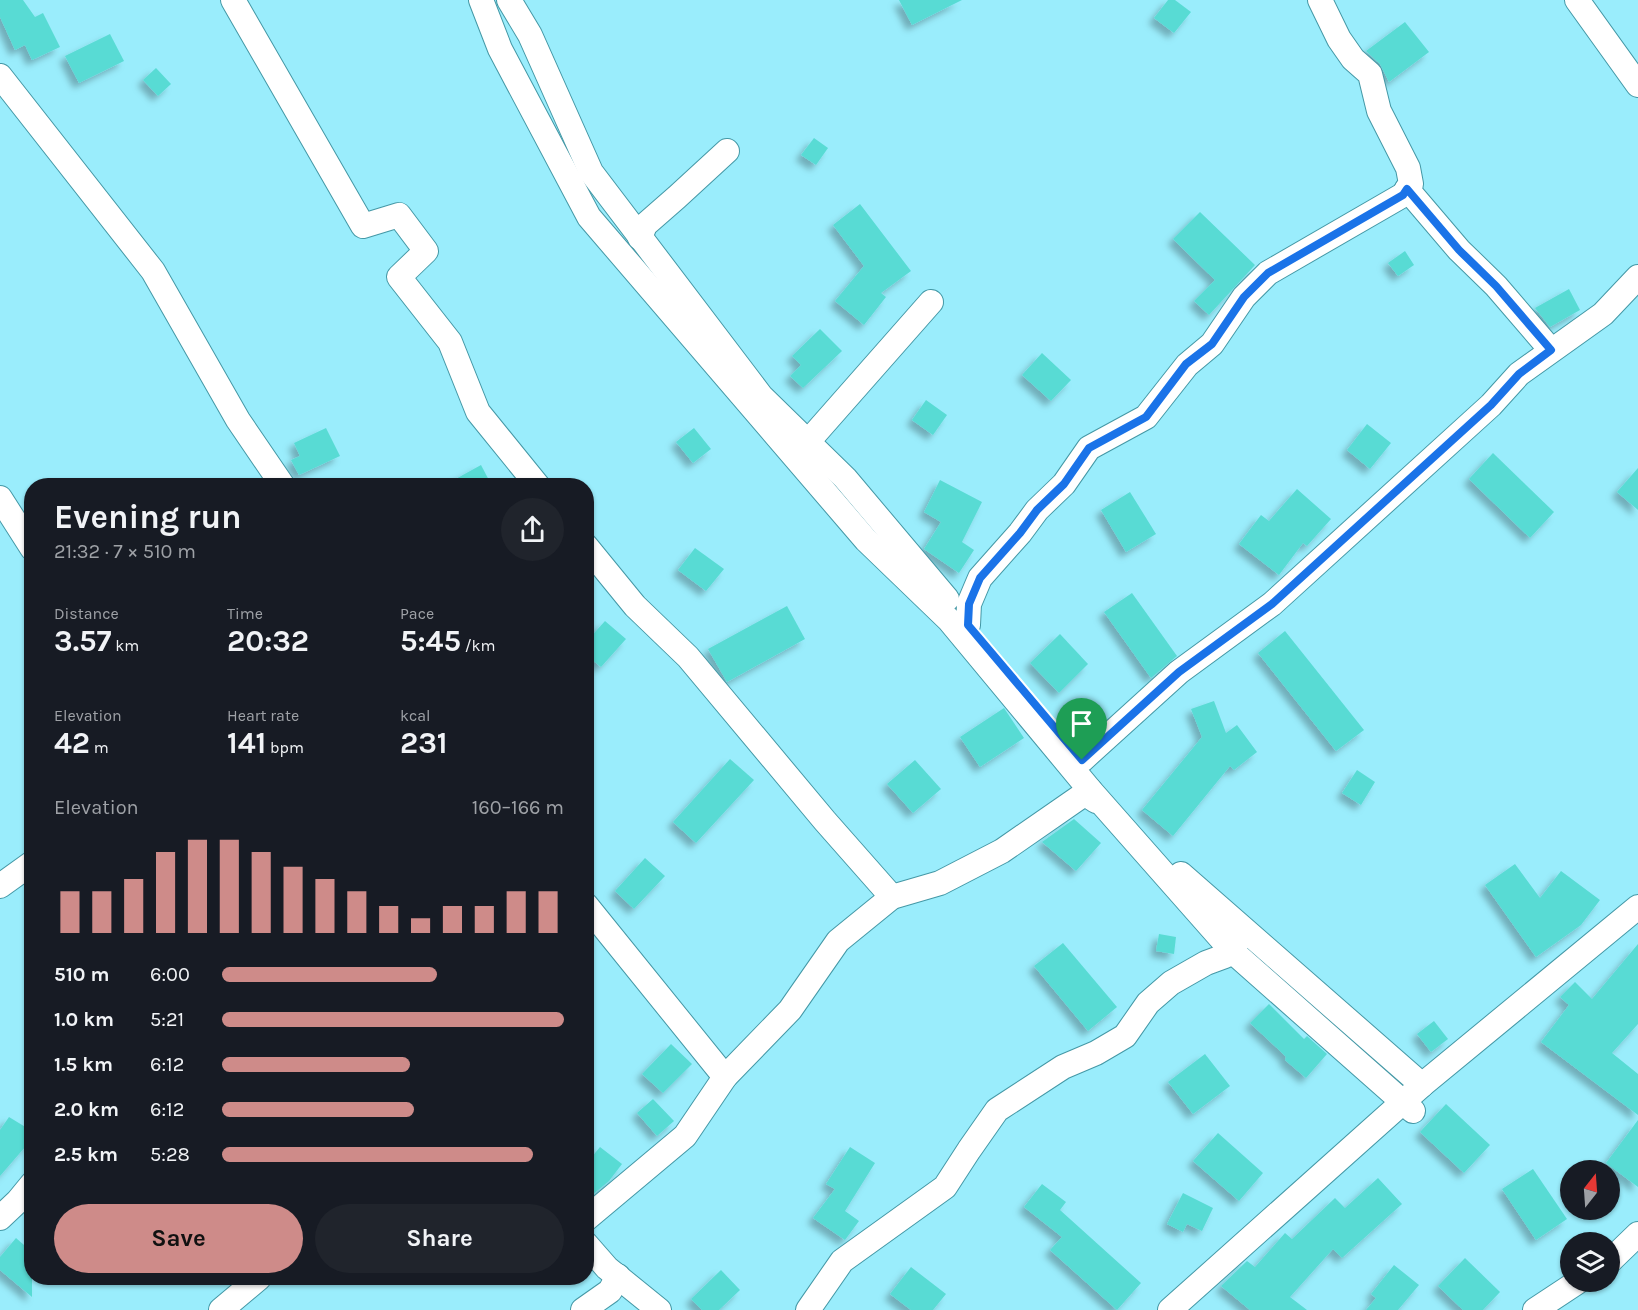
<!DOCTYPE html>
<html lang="en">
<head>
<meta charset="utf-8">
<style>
	body { margin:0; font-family:Karla,sans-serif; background:#20242c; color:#f1f3f6; height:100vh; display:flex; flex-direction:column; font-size:22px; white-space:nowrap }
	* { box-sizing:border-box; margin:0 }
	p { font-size:20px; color:#9ea1a6 }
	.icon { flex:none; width:33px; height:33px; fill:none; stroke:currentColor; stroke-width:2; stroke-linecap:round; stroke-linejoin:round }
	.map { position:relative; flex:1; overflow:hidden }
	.sheet { position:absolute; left:24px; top:478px; width:570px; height:807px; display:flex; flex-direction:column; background:#171b24; border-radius:24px; box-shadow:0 2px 4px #0004 }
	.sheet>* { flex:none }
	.needle { width:39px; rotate:17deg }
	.buttons { position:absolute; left:1560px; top:1160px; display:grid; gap:12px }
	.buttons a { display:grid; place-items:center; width:60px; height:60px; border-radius:50%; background:#171b24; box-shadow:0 2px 4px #0004; font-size:30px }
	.pin { position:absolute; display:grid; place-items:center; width:51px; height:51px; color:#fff; margin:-62px -26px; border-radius:50% 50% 50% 0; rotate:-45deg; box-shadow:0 0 6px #0007 }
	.pin .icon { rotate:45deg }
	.round { display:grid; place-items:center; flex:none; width:63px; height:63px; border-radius:32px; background:#20242c }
	.summary { display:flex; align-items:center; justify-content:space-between; height:102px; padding:0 30px }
	h1 { font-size:33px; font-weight:700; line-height:45px }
	.metrics { display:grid; grid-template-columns:repeat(3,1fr); gap:9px; height:102px; padding:6px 30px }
	.metrics div { display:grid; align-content:center }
	.metrics b { font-size:30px; font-weight:700 }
	.metrics small { font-size:16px; font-weight:400 }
	.metrics p { font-size:16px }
	.chart { height:168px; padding:12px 30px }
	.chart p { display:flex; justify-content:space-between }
	.chart svg { width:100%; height:108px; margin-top:6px; stroke:#ce8b89; stroke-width:6 }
	.button { display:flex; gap:12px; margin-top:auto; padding:12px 30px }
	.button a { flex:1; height:69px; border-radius:36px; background:#ce8b89; color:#111; font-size:24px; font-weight:700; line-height:69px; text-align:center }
	.button a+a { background:#20242c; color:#f1f3f6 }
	ul { padding:0 30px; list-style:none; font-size:20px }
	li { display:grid; grid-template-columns:96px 72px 1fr; align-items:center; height:45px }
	li i { height:15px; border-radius:8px; background:#ce8b89 }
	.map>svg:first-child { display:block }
	.building { fill:#59dbd4; filter:url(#shadow) }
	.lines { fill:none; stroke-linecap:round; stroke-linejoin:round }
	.street-casing { stroke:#4498a6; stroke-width:26 }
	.street { stroke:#fff; stroke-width:24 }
	.route-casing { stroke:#fff; stroke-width:12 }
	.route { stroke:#1a73e8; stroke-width:8 }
</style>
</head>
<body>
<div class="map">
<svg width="1638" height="1310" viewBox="0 0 1638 1310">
	<defs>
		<filter id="shadow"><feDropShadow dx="-5.5" dy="5.5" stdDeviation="3" flood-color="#0004"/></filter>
	</defs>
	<rect width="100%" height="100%" fill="#9aedfc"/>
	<g class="building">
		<path d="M 0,0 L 23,0 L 35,17 L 43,13 L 60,47 L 32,60 L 25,45 L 15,50 L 0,17 Z"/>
		<path d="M 899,0 L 962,0 L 912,25 Z"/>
		<path d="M 1168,0 L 1175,0 L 1191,12 L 1174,33 L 1154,18 Z"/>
		<path d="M 1405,22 L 1429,52 L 1389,82 L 1380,64 L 1366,51 Z"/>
		<path d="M 110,34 L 124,61 L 79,83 L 65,56 Z"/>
		<path d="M 156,68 L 171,84 L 158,96 L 143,80 Z"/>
		<path d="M 814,138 L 828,148 L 816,165 L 801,155 Z"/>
		<path d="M 860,204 L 911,271 L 881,293 L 886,297 L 864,325 L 835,301 L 864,266 L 833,225 Z"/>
		<path d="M 1200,212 L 1255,265 L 1209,315 L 1194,301 L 1215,280 L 1173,239 Z"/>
		<path d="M 1405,251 L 1414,265 L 1398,276 L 1388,263 Z"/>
		<path d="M 1569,289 L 1580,310 L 1550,327 L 1535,308 Z"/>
		<path d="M 820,329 L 842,351 L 803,388 L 790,376 L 801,365 L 792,356 Z"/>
		<path d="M 1042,353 L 1071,380 L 1051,401 L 1022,375 Z"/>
		<path d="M 926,400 L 947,415 L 933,435 L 912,420 Z"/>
		<path d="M 1367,424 L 1391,443 L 1370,469 L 1347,450 Z"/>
		<path d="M 326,428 L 340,456 L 299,475 L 291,460 L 300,456 L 294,443 Z"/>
		<path d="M 694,428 L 711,449 L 693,463 L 676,442 Z"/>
		<path d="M 1493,453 L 1554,512 L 1530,538 L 1469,479 Z"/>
		<path d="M 481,465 L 492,486 L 443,486 Z"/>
		<path d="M 1638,468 L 1638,510 L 1617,492 Z"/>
		<path d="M 940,480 L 982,502 L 962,542 L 974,550 L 959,573 L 924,549 L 941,522 L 924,512 Z"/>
		<path d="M 1297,489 L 1331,519 L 1307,546 L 1303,543 L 1279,575 L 1239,544 L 1261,515 L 1269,521 Z"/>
		<path d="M 1130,492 L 1156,534 L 1126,552 L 1101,510 Z"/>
		<path d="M 695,548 L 724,569 L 706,591 L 678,570 Z"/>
		<path d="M 1132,593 L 1177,656 L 1151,678 L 1104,612 Z"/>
		<path d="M 787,606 L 805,639 L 727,682 L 708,649 Z"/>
		<path d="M 605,621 L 626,639 L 601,667 L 586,655 L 586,642 Z"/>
		<path d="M 1285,631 L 1364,730 L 1336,751 L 1258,653 Z"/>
		<path d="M 1060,634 L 1088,664 L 1059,693 L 1030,663 Z"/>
		<path d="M 1214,701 L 1226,733 L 1237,725 L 1257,752 L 1234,770 L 1230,766 L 1173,836 L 1142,810 L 1202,737 L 1191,709 Z"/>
		<path d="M 1004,708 L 1024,738 L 980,767 L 960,737 Z"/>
		<path d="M 730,759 L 754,780 L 696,843 L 673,822 Z"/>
		<path d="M 915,760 L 941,789 L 913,813 L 887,784 Z"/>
		<path d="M 1357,770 L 1375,782 L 1361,805 L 1342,793 Z"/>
		<path d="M 1074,819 L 1101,843 L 1076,871 L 1042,842 Z"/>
		<path d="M 645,858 L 665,876 L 634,909 L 615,891 Z"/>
		<path d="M 1515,864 L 1540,898 L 1561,871 L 1600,900 L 1581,925 L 1536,957 L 1485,885 Z"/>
		<path d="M 1159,934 L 1176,937 L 1174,954 L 1156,951 Z"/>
		<path d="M 1063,943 L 1117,1007 L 1088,1031 L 1034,966 Z"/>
		<path d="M 1638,944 L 1638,1024 L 1612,1053 L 1638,1074 L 1638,1115 L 1541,1042 L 1569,1005 L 1560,997 L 1575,982 L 1592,999 Z"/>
		<path d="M 1269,1004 L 1304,1039 L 1307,1036 L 1327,1054 L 1306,1078 L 1285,1060 L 1286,1057 L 1278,1049 L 1250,1023 Z"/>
		<path d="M 1434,1021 L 1448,1039 L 1431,1052 L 1417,1034 Z"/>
		<path d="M 671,1044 L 692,1064 L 663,1093 L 642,1074 Z"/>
		<path d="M 1205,1054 L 1230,1086 L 1193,1114 L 1168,1082 Z"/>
		<path d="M 653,1099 L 674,1121 L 657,1136 L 637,1113 Z"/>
		<path d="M 1446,1104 L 1490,1145 L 1464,1173 L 1420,1132 Z"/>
		<path d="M 9,1117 L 32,1131 L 32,1139 L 0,1176 L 0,1130 Z"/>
		<path d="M 1638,1120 L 1638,1187 L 1606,1163 Z"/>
		<path d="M 1218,1133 L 1263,1173 L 1239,1201 L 1193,1161 Z"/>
		<path d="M 600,1147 L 622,1164 L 609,1181 L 586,1200 L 586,1164 Z"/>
		<path d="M 850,1147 L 875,1163 L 845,1211 L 859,1221 L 845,1240 L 813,1218 L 835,1189 L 826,1184 Z"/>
		<path d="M 1533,1169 L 1567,1219 L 1536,1240 L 1502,1189 Z"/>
		<path d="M 1378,1178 L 1402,1204 L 1342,1258 L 1333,1249 L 1290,1297 L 1307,1310 L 1250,1310 L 1221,1286 L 1247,1261 L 1255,1267 L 1285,1233 L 1292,1239 L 1335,1198 L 1345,1208 Z"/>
		<path d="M 1042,1184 L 1066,1202 L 1060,1210 L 1141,1283 L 1117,1310 L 1050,1250 L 1062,1237 L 1024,1207 Z"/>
		<path d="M 1183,1193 L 1213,1208 L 1202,1231 L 1187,1224 L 1183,1232 L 1167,1224 Z"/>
		<path d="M 16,1238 L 32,1252 L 32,1297 L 0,1270 L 0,1257 Z"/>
		<path d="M 1465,1258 L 1500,1292 L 1483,1310 L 1463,1310 L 1438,1286 Z"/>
		<path d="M 1394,1265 L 1419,1285 L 1398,1310 L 1366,1310 L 1376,1298 L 1371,1294 Z"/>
		<path d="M 911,1267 L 946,1294 L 933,1310 L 911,1310 L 890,1294 Z"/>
		<path d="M 721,1270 L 740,1290 L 719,1310 L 702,1310 L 691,1299 Z"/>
	</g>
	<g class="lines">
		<defs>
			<g id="street">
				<path d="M 233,0 L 363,226 L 399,215 L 426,251 L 399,277 L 450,342 L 478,412 L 538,486"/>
				<path d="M 481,0 L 500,49 L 589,217 L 866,540 L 949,620 L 1090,790 L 1232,951 L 1413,1111"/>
				<path d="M 509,0 L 530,35 L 591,172 L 761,396 L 845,478 L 947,599"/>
				<path d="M 1577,0 L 1638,85"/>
				<path d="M 0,76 L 153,271 L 238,420 L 283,486"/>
				<path d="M 1407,189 L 1459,250 L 1496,286 L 1551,350"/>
				<path d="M 640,238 L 645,225 L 677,197 L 727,151"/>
				<path d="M 798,453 L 931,302"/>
				<path d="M 0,498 L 32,548"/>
				<path d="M 586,546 L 635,606 L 688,657 L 825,821 L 892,897"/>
				<path d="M 968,625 L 969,604 L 980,578 L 1020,533 L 1037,510 L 1064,484 L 1089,448 L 1146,417 L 1187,365 L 1212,344 L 1244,297 L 1268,273 L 1403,195 L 1411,184 L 1408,168 L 1379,111 L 1370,74 L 1353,59 L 1339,39 L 1320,0"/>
				<path d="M 1082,760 L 1179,672 L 1272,604 L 1491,405 L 1519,374 L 1603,314 L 1638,277"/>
				<path d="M 1181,874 L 1422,1085"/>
				<path d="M 0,886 L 32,863"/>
				<path d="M 586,905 L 725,1077"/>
				<path d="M 0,1218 L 18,1201 L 32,1184"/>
				<path d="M 586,1219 L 685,1136 L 725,1077 L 790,1010 L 838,941 L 892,897 L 940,883 L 1002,851 L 1090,790 L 1087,795 L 1096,801"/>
				<path d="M 586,1244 L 607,1268 L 659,1310"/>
				<path d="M 1610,1261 L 1638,1234"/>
				<path d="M 221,1310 L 259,1278"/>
				<path d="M 583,1310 L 610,1291 L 618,1276"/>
				<path d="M 808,1310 L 842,1261 L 945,1187 L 969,1150 L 997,1110 L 1063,1067 L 1096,1053 L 1125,1036 L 1148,1003 L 1171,983 L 1206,963 L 1225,956 L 1241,937"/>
				<path d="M 1170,1310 L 1422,1085 L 1638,907"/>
				<path d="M 1535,1310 L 1579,1281"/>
			</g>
		</defs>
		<use href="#street" class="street-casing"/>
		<use href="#street" class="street"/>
	</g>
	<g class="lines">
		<defs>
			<path id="route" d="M 1407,189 L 1459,250 L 1496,286 L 1551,350 L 1519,374 L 1491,405 L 1272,604 L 1179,672 L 1082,760 L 968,625 L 969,604 L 980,578 L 1020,533 L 1037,510 L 1064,484 L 1089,448 L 1146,417 L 1186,364 L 1212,344 L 1244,297 L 1268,273 L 1403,195 Z"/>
		</defs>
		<use href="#route" class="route-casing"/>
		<use href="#route" class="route"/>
	</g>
</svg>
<div class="buttons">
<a><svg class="needle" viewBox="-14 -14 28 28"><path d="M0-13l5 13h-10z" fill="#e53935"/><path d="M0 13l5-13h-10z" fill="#9ea1a6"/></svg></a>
<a><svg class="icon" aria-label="layers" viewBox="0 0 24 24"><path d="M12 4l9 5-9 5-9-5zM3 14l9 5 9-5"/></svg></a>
</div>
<div class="pin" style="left:1082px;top:760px;background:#1e9e55"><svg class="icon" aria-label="arrive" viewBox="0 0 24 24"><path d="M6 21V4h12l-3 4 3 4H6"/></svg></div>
<section class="sheet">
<div class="summary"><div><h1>Evening run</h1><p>21:32 · 7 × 510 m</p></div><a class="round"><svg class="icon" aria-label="share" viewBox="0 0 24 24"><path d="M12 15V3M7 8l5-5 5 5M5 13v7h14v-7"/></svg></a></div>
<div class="metrics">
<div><p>Distance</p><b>3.57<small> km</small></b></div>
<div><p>Time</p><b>20:32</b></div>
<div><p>Pace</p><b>5:45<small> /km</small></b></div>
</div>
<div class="metrics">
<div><p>Elevation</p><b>42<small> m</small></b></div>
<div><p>Heart rate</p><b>141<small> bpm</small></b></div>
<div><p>kcal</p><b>231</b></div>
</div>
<div class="chart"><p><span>Elevation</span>160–166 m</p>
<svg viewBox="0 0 160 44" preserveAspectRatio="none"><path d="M5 44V27M15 44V27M25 44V22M35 44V11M45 44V6M55 44V6M65 44V11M75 44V17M85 44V22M95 44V27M105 44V33M115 44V38M125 44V33M135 44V33M145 44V27M155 44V27"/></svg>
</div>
<ul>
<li><b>510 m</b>6:00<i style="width:63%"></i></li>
<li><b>1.0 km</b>5:21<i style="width:100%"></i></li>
<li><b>1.5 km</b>6:12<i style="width:55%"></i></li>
<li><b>2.0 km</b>6:12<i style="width:56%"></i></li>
<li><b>2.5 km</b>5:28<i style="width:91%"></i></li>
</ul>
<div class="button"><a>Save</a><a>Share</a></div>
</section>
</div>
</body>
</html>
